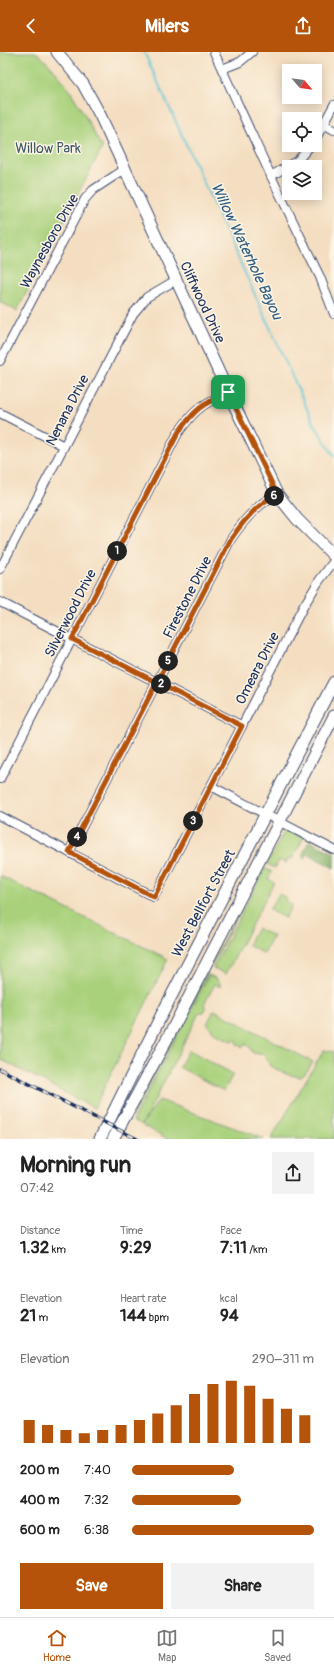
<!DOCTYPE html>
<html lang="en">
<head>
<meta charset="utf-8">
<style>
	body { margin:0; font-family:Pangolin,sans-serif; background:#f2f2f2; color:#222; height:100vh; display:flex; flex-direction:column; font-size:15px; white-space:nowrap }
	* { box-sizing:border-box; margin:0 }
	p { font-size:13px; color:#767676 }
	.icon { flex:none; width:22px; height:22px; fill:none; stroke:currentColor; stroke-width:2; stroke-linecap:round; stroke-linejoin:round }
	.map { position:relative; height:1087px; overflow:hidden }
	.sheet { display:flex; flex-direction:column; background:#fff; flex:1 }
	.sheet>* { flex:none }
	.needle { width:26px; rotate:118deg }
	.buttons { position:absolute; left:282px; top:12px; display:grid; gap:8px }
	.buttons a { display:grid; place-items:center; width:40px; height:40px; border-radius:0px; background:#fff; box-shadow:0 2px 10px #0003; font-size:20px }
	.pin { position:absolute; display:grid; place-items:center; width:34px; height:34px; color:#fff; margin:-17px; border-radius:8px; box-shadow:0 2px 6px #0006 }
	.km { position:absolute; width:20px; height:20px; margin:-10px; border-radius:50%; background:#222; color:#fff; font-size:11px; line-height:20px; text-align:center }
	.round { display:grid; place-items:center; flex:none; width:42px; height:42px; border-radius:0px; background:#f2f2f2 }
	.overview { display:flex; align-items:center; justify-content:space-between; height:68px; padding:0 20px }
	h1 { font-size:22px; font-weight:700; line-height:30px }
	.stats { display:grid; grid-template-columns:repeat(3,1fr); gap:6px; height:68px; padding:4px 20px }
	.stats div { display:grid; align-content:center }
	.stats b { font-size:17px; font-weight:700 }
	.stats small { font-size:11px; font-weight:400 }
	.stats p { font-size:11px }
	.chart { height:112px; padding:8px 20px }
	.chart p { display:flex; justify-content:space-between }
	.chart svg { width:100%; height:72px; margin-top:4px; stroke:#b45309; stroke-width:6 }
	.primary-button { display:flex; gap:8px; margin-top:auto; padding:8px 20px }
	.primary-button a { flex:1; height:46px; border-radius:0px; background:#b45309; color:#fff; font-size:16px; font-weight:700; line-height:46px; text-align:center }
	.primary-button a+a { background:#f2f2f2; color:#222 }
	ul { padding:0 20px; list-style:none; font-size:13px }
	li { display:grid; grid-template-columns:64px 48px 1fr; align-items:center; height:30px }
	li i { height:10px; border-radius:5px; background:#b45309 }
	header { display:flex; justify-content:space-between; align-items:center; height:52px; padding:0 20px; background:#b45309; color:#fff; font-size:18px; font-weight:700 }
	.dock { display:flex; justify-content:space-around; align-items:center; height:56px; border-top:1px solid #e0e0e0; background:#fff; font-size:11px; color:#767676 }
	.dock a { display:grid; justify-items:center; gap:2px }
	.dock .on { color:#b45309 }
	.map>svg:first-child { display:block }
	.green { fill:#a9d17b; stroke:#62806c }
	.forest { fill:#86b36b; stroke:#507164 }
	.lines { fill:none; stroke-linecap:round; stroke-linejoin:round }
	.stream { stroke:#5bc5d5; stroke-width:2 }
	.street-casing { stroke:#3c496d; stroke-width:10 }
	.secondary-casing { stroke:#3c496d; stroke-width:13 }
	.street { stroke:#fff; stroke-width:8 }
	.secondary { stroke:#fff; stroke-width:11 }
	.rail-casing { stroke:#1b2f5e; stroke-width:3.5 }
	.rail { stroke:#fcf5e5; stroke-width:2; stroke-dasharray:6; stroke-linecap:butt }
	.route-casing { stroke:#fff; stroke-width:8 }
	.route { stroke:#b45309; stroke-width:5 }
	.labels { text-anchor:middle; stroke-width:3; stroke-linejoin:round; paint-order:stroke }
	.park-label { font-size:14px; fill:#3e5865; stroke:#fcf5e5 }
	.street-label { font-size:14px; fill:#1b2f5e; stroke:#fcf5e5 }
	.water-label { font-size:15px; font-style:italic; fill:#2e5c82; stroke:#fcf5e5 }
</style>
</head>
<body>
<header><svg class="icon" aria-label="back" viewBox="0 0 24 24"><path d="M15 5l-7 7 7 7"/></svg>Milers<svg class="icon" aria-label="share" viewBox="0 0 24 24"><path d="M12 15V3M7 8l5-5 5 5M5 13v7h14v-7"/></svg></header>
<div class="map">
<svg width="334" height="1087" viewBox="0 0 334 1087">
	<rect width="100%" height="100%" fill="#fcf5e5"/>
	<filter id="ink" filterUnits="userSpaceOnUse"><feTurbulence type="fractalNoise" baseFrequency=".025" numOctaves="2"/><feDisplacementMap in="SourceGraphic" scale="8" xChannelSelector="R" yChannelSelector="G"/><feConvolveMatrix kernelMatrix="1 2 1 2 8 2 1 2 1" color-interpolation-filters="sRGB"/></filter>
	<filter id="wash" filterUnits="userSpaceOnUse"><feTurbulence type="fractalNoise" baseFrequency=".012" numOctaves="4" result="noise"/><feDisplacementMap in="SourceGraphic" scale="16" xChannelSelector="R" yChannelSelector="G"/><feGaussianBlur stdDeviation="0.9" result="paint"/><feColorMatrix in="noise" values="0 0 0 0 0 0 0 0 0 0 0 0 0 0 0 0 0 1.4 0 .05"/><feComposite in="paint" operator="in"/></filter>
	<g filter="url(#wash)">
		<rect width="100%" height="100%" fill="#f4dec1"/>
		<g class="green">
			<path d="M 0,0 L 36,0 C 68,28 82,58 102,96 L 17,259 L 0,250 Z"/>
			<path d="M 287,777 L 304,785 L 292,807 L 289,805 L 286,811 L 279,808 L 275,816 L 267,812 L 285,778 Z"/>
			<path d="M 270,799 L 270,800 L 211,915 L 210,913 Z"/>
			<path d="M 265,816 L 272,820 L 268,827 L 274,830 L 226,922 L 213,916 Z"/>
			<path d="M 0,824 L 168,907 L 94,1056 L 0,1007 Z"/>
			<path d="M 279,842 L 287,846 L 285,849 L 292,853 L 285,866 L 269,858 Z"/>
			<path d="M 257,876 L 273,884 L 264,902 L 248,893 Z"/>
			<path d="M 206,922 L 208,922 L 132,1065 L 130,1064 Z"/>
			<path d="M 209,923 L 217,927 L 220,931 L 220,935 L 215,932 L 204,952 L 206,957 L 204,960 L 199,961 L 142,1073 L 133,1068 Z"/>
			<path d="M 214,958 L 313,1010 L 305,1022 L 300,1025 L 286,1022 L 270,1014 L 265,1003 L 253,1001 L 249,994 L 245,992 L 242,995 L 238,993 L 235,987 L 231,989 L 215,981 L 207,972 Z"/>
			<path d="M 189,998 L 233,1022 L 224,1039 L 179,1015 Z"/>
			<path d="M 324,998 L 334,1000 L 334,1087 L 271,1087 Z"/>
			<path d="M 159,1048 L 264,1087 L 169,1087 L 142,1073 Z"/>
		</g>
		<path class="forest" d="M 309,789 L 334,801 L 334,816 L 308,802 L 305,806 L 302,804 Z"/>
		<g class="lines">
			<path class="stream" d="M 144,0 L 314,372 L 334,404"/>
		</g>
	</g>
	<g filter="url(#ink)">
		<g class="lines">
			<defs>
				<g id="street">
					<path d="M 214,0 L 271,124 L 320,225 L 334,262"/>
					<path d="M 222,17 L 240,10 L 252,0"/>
					<path d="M 324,72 L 334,78"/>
					<path d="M 315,88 L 334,53"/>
					<path d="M 271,124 L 298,108 L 311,93"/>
					<path d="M 0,309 L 85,147 L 93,138 L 125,117"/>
					<path d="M 0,361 L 64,394"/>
					<path d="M 0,517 L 133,262 L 147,245 L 176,228"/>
					<path d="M 0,550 L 242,674"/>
					<path d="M 0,727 L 178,381 C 195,357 201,353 228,340"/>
					<path d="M 211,734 L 334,798"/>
					<path d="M 0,764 L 154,845 L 303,555 L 319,529 L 334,509"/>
					<path d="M 69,800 L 231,487 C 243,469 257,452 277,442"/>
				</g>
				<g id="secondary">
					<path d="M 57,0 L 83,32 L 100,63 L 228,340 L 277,442 L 297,467 L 334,504"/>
					<path d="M 100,1087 L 162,962 L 334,630"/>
					<path d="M 113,1087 L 174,974 L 334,664"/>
				</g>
			</defs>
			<use href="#street" class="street-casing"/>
			<use href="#secondary" class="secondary-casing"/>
			<use href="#street" class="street"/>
			<use href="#secondary" class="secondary"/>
			<defs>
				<path id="rail" d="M 0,1017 L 137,1087"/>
			</defs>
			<use href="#rail" class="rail-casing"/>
			<use href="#rail" class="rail"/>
		</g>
	</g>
	<g class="lines" filter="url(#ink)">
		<defs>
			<path id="route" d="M 228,340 C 201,353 195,357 178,381 L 72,587 C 128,616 185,645 242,674 L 154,845 L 69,800 L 231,487 C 243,469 257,452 277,442 L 228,340"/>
		</defs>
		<use href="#route" class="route-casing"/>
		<use href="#route" class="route"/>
	</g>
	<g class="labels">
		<g class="park-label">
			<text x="48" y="101">Willow Park</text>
		</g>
		<g class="street-label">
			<text transform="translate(49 189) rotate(-61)" y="5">Waynesboro Drive</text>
			<text transform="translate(203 250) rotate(65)" y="5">Cliffwood Drive</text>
			<text transform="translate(67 358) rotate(-63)" y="5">Nenana Drive</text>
			<text transform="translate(187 545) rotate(-63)" y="5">Firestone Drive</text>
			<text transform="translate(70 561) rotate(-63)" y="5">Silverwood Drive</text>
			<text transform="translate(257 616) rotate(-63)" y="5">Omeara Drive</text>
			<text transform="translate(203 851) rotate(-62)" y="5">West Bellfort Street</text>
		</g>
		<g class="water-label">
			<text transform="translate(247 199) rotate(65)" y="5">Willow Waterhole Bayou</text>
		</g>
	</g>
</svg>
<div class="buttons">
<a><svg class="needle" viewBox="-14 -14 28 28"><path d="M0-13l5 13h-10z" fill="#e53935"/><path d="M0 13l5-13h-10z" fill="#767676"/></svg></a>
<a><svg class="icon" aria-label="locate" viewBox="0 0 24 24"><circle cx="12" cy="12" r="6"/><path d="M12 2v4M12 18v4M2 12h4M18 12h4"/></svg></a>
<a><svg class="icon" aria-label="layers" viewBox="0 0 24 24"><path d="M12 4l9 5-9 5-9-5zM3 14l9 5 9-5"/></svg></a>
</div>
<div class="pin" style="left:228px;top:340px;background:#1e9e55"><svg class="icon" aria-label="arrive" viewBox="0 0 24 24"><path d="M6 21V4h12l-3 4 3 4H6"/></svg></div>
<b class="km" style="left:117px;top:499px">1</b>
<b class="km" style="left:161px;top:632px">2</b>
<b class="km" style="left:193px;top:769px">3</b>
<b class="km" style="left:77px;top:785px">4</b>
<b class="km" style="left:168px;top:609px">5</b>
<b class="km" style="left:274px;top:444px">6</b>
</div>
<section class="sheet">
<div class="overview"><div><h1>Morning run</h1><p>07:42</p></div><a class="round"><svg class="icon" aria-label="share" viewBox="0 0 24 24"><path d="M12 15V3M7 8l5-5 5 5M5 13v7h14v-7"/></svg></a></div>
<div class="stats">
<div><p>Distance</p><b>1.32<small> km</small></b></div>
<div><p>Time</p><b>9:29</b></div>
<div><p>Pace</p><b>7:11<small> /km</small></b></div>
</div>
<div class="stats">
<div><p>Elevation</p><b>21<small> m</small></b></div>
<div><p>Heart rate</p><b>144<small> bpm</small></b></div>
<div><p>kcal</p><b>94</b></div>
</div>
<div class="chart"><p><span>Elevation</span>290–311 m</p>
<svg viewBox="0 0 160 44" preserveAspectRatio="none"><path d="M5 44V30M15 44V33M25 44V36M35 44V38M45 44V36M55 44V33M65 44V30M75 44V26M85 44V21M95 44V14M105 44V8M115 44V6M125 44V9M135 44V17M145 44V23M155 44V27"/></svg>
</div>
<ul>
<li><b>200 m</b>7:40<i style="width:56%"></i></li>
<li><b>400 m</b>7:32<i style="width:60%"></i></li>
<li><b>600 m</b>6:38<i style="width:100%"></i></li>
</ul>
<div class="primary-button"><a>Save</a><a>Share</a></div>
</section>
<nav class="dock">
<a class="on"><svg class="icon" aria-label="home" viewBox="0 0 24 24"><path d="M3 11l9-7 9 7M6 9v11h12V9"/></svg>Home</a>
<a><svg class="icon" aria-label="map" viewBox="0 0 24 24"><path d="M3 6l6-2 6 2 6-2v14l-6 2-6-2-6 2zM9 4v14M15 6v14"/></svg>Map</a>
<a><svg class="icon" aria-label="saved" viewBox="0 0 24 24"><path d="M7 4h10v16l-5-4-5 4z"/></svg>Saved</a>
</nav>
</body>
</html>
